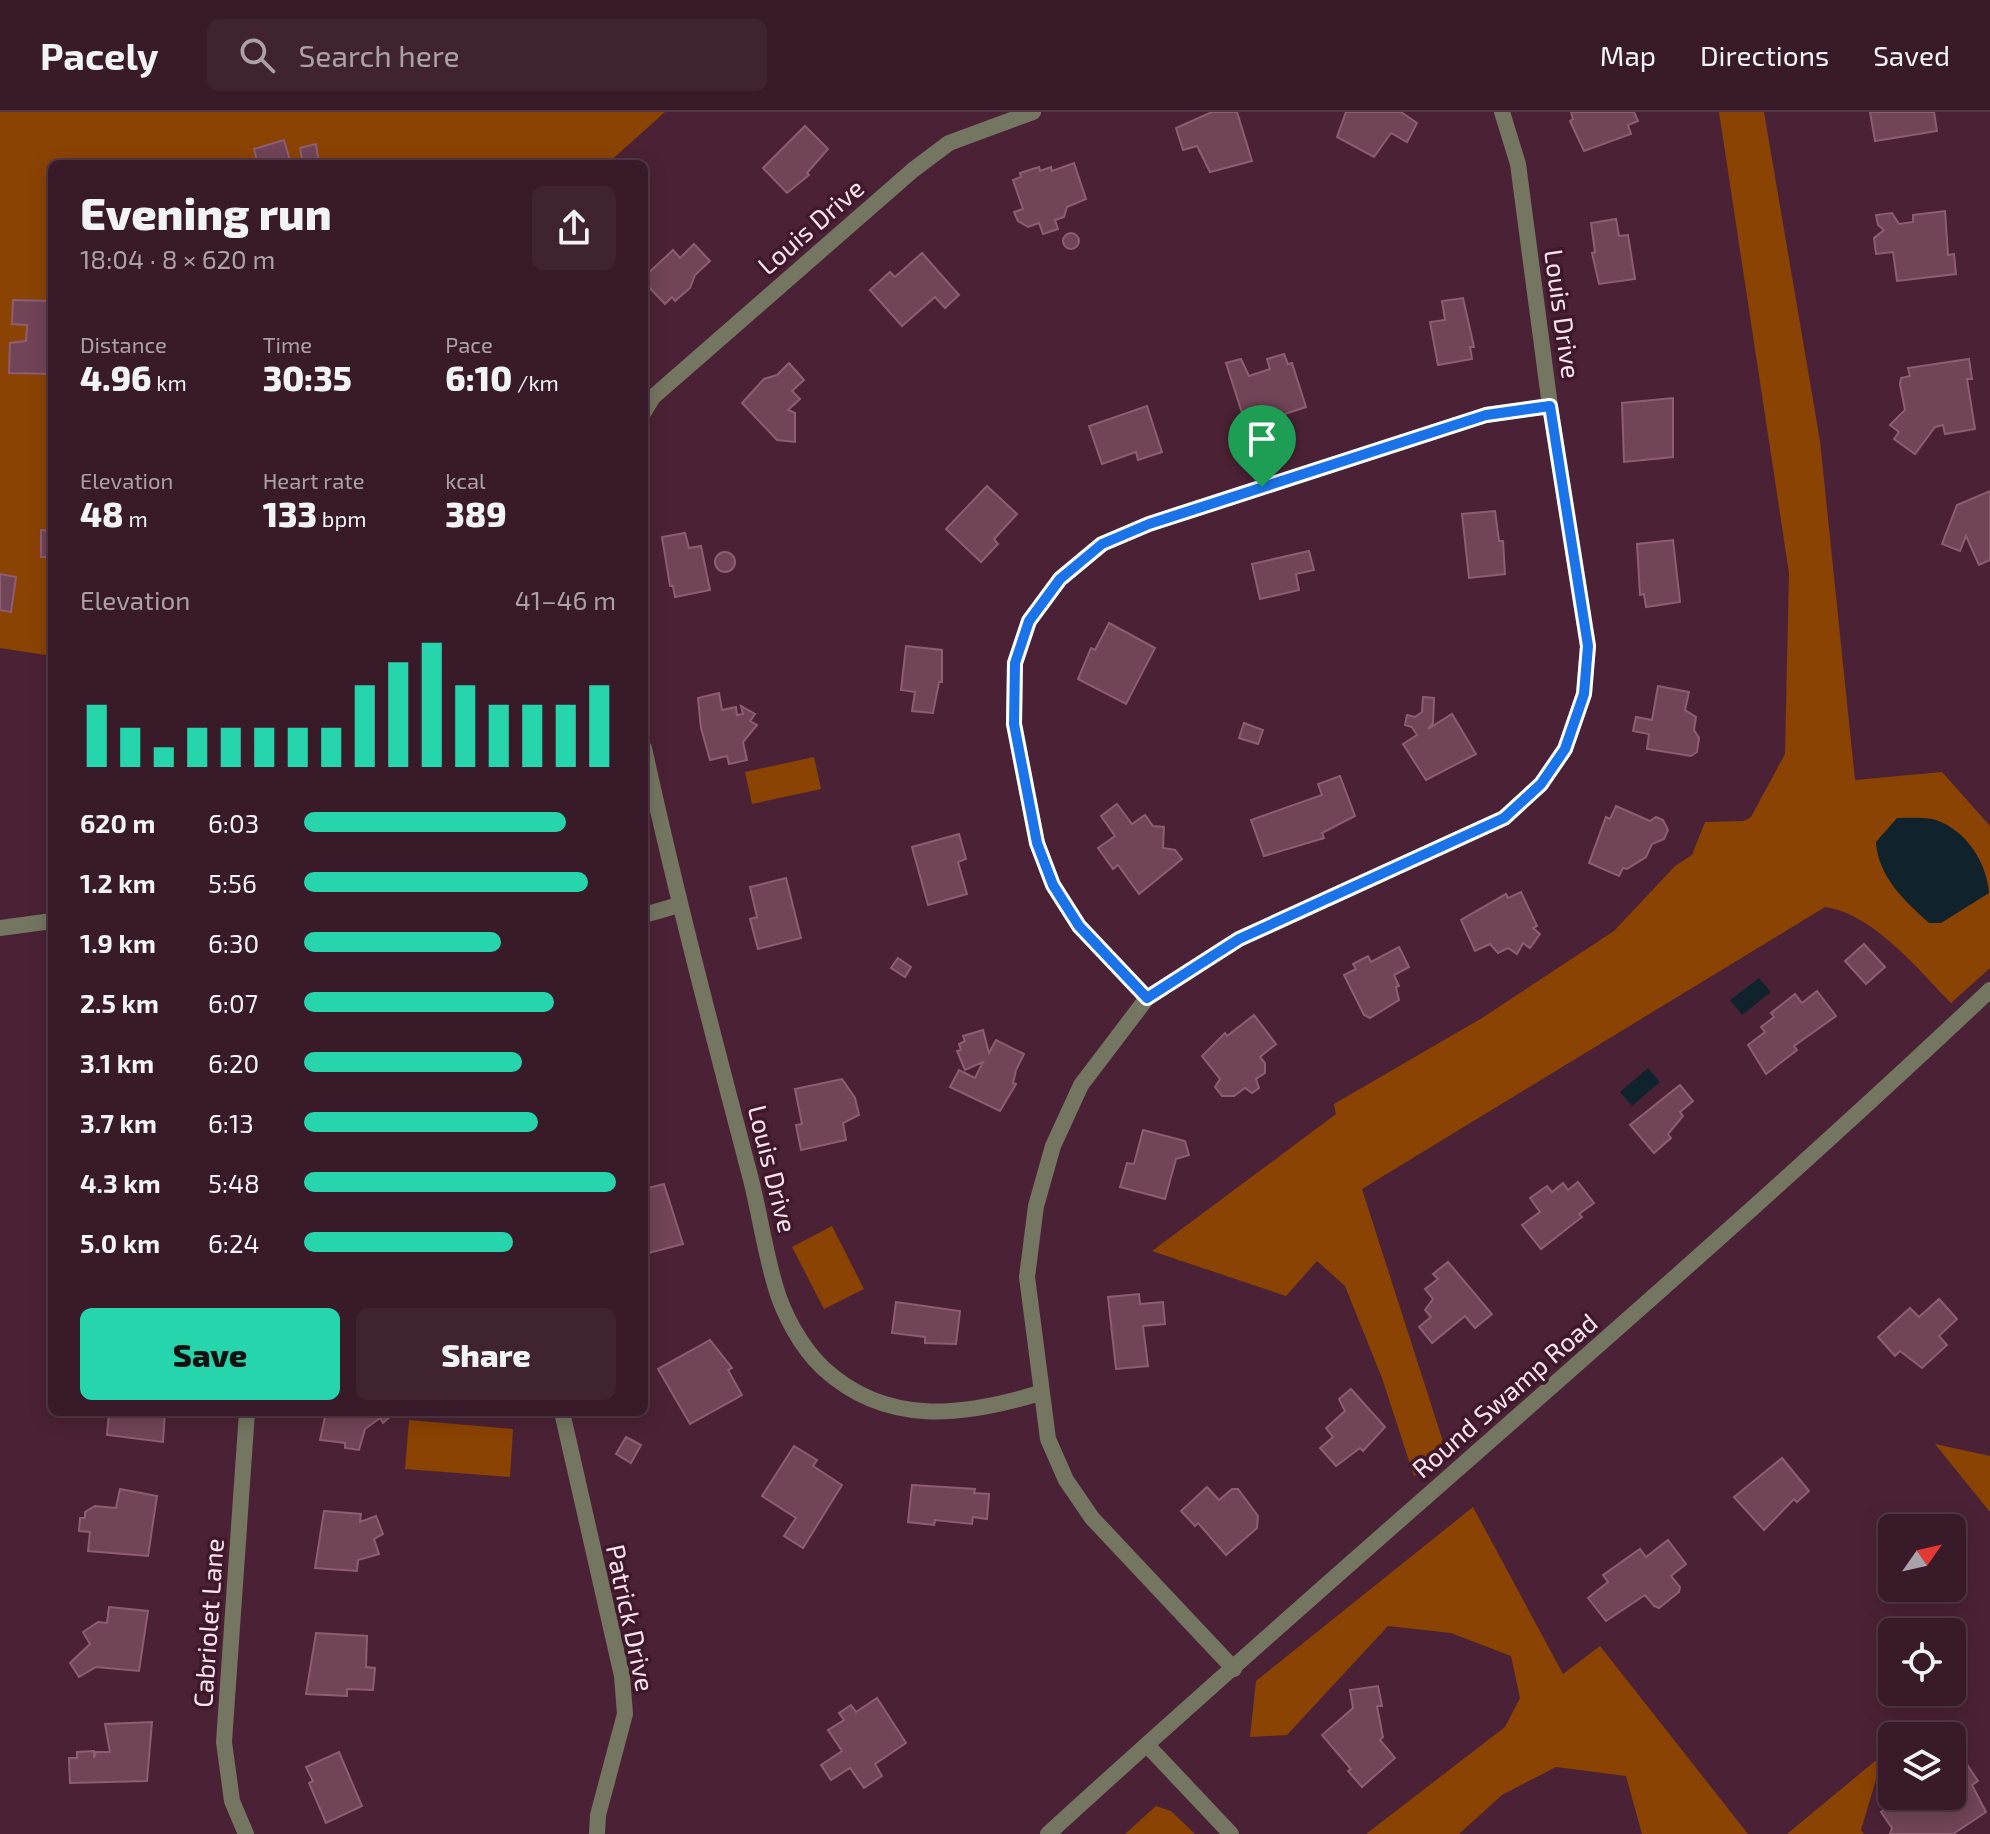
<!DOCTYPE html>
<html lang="en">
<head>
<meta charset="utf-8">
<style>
	body { margin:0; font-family:"Exo 2",sans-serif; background:#3f2330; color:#f1f3f6; height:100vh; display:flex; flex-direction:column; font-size:30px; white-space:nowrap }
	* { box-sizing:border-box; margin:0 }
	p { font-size:26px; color:#aba1a8 }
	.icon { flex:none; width:44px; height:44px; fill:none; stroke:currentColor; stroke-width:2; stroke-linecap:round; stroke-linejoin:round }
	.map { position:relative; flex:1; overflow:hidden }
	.side { position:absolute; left:48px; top:48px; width:600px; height:1256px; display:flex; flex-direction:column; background:#381a28; border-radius:12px; box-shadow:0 4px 20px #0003,0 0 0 2px #523845 }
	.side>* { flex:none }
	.needle { width:52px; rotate:56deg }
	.tools { position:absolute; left:1878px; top:1402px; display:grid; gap:16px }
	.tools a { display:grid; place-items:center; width:88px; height:88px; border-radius:12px; background:#381a28; box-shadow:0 4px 20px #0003,0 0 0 2px #523845; font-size:40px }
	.pin { position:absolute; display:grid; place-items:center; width:68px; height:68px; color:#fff; margin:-82px -34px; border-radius:50% 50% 50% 0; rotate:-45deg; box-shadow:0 0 8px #0007 }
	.pin .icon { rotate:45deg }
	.round { display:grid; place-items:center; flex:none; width:84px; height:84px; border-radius:12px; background:#3f2330 }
	.head { display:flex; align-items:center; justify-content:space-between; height:136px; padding:0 32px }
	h1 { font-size:44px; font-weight:800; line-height:60px }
	.figures { display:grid; grid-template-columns:repeat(3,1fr); gap:12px; height:136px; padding:8px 32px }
	.figures div { display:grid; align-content:center }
	.figures b { font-size:34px; font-weight:800 }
	.figures small { font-size:22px; font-weight:400 }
	.figures p { font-size:22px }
	.chart { height:224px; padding:16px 32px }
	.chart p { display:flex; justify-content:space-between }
	.chart svg { width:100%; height:144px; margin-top:8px; stroke:#27d5ad; stroke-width:6 }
	.cta { display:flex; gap:16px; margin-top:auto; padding:16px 32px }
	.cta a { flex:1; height:92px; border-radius:12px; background:#27d5ad; color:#111; font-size:32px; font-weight:800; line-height:92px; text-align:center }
	.cta a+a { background:#3f2330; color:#f1f3f6 }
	ul { padding:0 32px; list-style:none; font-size:26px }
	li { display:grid; grid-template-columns:128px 96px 1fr; align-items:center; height:60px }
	li i { height:20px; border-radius:10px; background:#27d5ad }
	header { display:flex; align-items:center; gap:48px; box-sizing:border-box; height:112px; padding:0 40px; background:#381a28; border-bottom:2px solid #523845 }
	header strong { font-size:38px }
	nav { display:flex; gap:44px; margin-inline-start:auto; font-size:28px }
	.search { width:560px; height:72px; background:#3f2330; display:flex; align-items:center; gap:20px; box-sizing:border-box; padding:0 28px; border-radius:12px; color:#aba1a8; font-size:30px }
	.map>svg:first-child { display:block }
	.green { fill:#8b4303 }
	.water { fill:#10222b }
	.building { fill:#714458; stroke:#8d5e72; stroke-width:2 }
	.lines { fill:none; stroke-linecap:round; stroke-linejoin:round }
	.minor { stroke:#747662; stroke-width:16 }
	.tertiary { stroke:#747662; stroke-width:16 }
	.route-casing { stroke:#fff; stroke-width:16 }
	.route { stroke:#1a73e8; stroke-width:10 }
	.labels { text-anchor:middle; stroke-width:7; stroke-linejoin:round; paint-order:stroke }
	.street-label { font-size:26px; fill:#fce5ee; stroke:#40182b }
</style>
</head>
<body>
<header>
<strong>Pacely</strong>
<div class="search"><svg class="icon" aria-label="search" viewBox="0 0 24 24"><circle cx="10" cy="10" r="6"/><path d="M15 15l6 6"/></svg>Search here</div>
<nav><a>Map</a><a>Directions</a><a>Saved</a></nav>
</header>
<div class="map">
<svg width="1990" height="1722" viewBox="0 0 1990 1722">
	<rect width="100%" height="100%" fill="#4b2235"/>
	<g class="green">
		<path d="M 0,0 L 665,0 L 607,52 L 52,52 L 52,544 L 0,536 Z"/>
		<path d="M 1719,0 L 1764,0 L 1820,329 L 1855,668 L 1942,660 L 1990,714 L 1990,856 L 1951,891 C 1919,858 1872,801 1825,795 L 1362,1077 L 1447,1342 L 1414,1364 L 1382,1266 L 1345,1174 L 1317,1149 L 1286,1184 L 1152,1139 L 1336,1002 L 1334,992 L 1482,906 L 1614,819 L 1675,754 L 1692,743 L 1705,710 L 1744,709 L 1751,705 L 1785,642 L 1789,461 Z"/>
		<path d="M 814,645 L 821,677 L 752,692 L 745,660 Z"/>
		<path d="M 832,1114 L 864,1177 L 824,1197 L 792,1135 Z"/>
		<path d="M 409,1308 L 513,1317 L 510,1365 L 405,1357 Z"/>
		<path d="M 1935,1332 L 1990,1344 L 1990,1400 Z"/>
		<path d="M 1473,1395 L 1563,1562 L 1600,1534 L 1748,1722 L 1642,1722 L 1626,1664 L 1556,1655 L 1502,1683 L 1459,1722 L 1366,1722 L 1505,1615 L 1520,1586 L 1511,1544 L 1451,1521 L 1388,1514 L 1287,1623 L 1250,1625 L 1256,1569 Z"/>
		<path d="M 1892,1635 L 1892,1643 L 1879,1658 L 1861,1718 L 1864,1722 L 1787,1722 Z"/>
		<path d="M 1156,1694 L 1171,1699 L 1195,1722 L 1125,1722 Z"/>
	</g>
	<g class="water">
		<path d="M 1897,706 C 1909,706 1925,705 1936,708 C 1966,718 1987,751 1989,781 L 1941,811 L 1929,811 C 1905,789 1878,765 1876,730 Z"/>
		<path d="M 1759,866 L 1771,880 L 1742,903 L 1730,888 Z"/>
		<path d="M 1648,956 L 1660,970 L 1632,994 L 1620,980 Z"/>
	</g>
	<g class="building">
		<path d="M 1212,0 L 1237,0 L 1252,49 L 1210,60 L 1197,34 L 1183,38 L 1176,16 Z"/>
		<path d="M 1346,0 L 1401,0 L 1417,11 L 1407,30 L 1391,21 L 1374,45 L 1337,25 Z"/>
		<path d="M 1571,0 L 1634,0 L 1638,9 L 1628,13 L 1631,22 L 1584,39 L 1570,9 L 1573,7 Z"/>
		<path d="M 1870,0 L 1934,0 L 1937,19 L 1875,29 Z"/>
		<path d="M 805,14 L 828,37 L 807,61 L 809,63 L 787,81 L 763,56 Z"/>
		<path d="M 284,28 L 291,52 L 258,52 L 254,37 Z"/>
		<path d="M 316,32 L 319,52 L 303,52 L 300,36 Z"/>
		<path d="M 1074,51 L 1086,87 L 1067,95 L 1064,105 L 1055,108 L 1058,117 L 1043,122 L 1039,111 L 1028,115 L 1018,109 L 1014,100 L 1023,97 L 1013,68 L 1021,65 L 1020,61 L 1039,55 L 1040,59 L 1051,55 L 1052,59 Z"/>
		<path d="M 1945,99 L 1948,143 L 1954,142 L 1956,162 L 1897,169 L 1893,140 L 1876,142 L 1874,126 L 1884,118 L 1878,113 L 1876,103 L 1892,101 L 1899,112 L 1913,110 L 1913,103 Z"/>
		<path d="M 1616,107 L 1619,124 L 1628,123 L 1635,167 L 1599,172 L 1592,141 L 1595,140 L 1591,111 Z"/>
		<circle cx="1071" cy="129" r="8"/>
		<path d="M 694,132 L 710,149 L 695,163 L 690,176 L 675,189 L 672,185 L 665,192 L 644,170 L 644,165 L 673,138 L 680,146 Z"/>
		<path d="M 922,141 L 959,183 L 945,196 L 935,185 L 902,214 L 870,178 L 890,160 L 895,165 Z"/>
		<path d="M 1463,186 L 1474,235 L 1470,235 L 1472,247 L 1438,253 L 1430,210 L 1445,208 L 1442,189 Z"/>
		<path d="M 13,188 L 52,189 L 52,262 L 9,261 L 10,231 L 26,229 L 27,213 L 12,212 Z"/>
		<path d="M 1284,242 L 1288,252 L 1292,251 L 1306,295 L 1279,304 L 1276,297 L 1244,307 L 1226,251 L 1241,247 L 1249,264 L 1270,257 L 1267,247 Z"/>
		<path d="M 1969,247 L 1972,267 L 1967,267 L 1975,317 L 1945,322 L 1943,313 L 1935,315 L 1915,342 L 1894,327 L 1899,320 L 1890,313 L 1905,298 L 1900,272 L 1901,266 L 1910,264 L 1908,256 Z"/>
		<path d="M 789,251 L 804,268 L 792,279 L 800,287 L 788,298 L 795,301 L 795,330 L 777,328 L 742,291 L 764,267 L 777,263 Z"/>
		<path d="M 1673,286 L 1673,345 L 1624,350 L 1622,291 Z"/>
		<path d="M 1147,294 L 1162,340 L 1138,348 L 1136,340 L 1102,352 L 1089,314 Z"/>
		<path d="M 987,374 L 1017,402 L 994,427 L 998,432 L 981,450 L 946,417 Z"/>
		<path d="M 1990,379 L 1990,448 L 1979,453 L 1966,424 L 1960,439 L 1942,432 L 1957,393 Z"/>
		<path d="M 1495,399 L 1499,429 L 1503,429 L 1505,462 L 1469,466 L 1462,402 Z"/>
		<path d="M 41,418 L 52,419 L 52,445 L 41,445 Z"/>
		<path d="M 685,421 L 689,436 L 701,434 L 710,478 L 675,485 L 673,474 L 670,474 L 662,425 Z"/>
		<path d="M 1673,428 L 1680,490 L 1646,495 L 1644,482 L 1640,483 L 1637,432 Z"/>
		<path d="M 1309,439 L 1314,458 L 1296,462 L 1299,478 L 1260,487 L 1252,452 Z"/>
		<circle cx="725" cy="450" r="10"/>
		<path d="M 0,462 L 16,465 L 11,500 L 0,498 Z"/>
		<path d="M 1109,511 L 1155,536 L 1126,592 L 1078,567 L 1091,536 L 1095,538 Z"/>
		<path d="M 906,534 L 942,538 L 942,570 L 939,570 L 933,601 L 912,599 L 915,580 L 901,578 Z"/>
		<path d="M 1658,574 L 1689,580 L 1685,598 L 1696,605 L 1694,618 L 1699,626 L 1697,640 L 1691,644 L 1647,637 L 1649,622 L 1633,619 L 1636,605 L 1652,608 Z"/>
		<path d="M 719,581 L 722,598 L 736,595 L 737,603 L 743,602 L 741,594 L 755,602 L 750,609 L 757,613 L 743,630 L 747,648 L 729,652 L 727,644 L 710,648 L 701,616 L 698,586 Z"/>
		<path d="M 1423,585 L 1434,586 L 1433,611 L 1428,617 L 1452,602 L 1476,642 L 1426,668 L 1403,632 L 1417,623 L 1412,615 L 1405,613 L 1407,603 L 1415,605 L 1422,600 Z"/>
		<path d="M 1244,611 L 1263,618 L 1258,632 L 1239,626 Z"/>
		<path d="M 1340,664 L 1355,704 L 1322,721 L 1324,726 L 1264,744 L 1251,708 L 1322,683 L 1318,672 Z"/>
		<path d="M 1117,692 L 1132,712 L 1145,703 L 1153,714 L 1164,715 L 1163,736 L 1175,738 L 1182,747 L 1139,782 L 1118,753 L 1113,757 L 1098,736 L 1115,724 L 1101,704 Z"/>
		<path d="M 1616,694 L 1650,709 L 1656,705 L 1663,708 L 1668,718 L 1664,727 L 1652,732 L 1646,745 L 1627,757 L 1623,756 L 1619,764 L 1589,751 L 1606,705 L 1610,707 Z"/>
		<path d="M 959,722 L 966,747 L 958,750 L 967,782 L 928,793 L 912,735 Z"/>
		<path d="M 786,766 L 801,826 L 758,837 L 750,807 L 757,805 L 750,775 Z"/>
		<path d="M 1521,780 L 1537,814 L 1533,816 L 1540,822 L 1530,836 L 1523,831 L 1517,842 L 1508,836 L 1498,841 L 1490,832 L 1475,839 L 1461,808 L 1506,782 L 1508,786 Z"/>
		<path d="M 1864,832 L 1885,855 L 1866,872 L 1845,849 Z"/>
		<path d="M 1399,835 L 1409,855 L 1394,863 L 1399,874 L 1396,875 L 1399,888 L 1370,906 L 1364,903 L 1344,863 L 1356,857 L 1353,852 L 1368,844 L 1371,850 Z"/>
		<path d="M 898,846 L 911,855 L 905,865 L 891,856 Z"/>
		<path d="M 1817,879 L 1836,904 L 1794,934 L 1797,938 L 1766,962 L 1748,933 L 1765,920 L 1761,915 L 1774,905 L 1771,901 L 1795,882 L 1802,891 Z"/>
		<path d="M 1254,903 L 1276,932 L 1260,945 L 1265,951 L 1265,961 L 1256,967 L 1259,976 L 1252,981 L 1245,976 L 1234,984 L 1222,984 L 1215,975 L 1220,967 L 1202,944 L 1225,921 L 1227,924 Z"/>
		<path d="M 983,918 L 989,941 L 996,928 L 1024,942 L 1016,958 L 1013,971 L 1016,972 L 1000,999 L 950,975 L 959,958 L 975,966 L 983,950 L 965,958 L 957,939 L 961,938 L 959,932 L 965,929 L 963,924 Z"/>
		<path d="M 842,967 L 855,986 L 859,1003 L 843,1011 L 846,1028 L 801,1038 L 796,1013 L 802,1012 L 795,977 Z"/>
		<path d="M 1680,973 L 1693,989 L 1680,1000 L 1683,1004 L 1668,1022 L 1671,1026 L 1654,1041 L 1630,1013 Z"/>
		<path d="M 1143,1018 L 1185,1029 L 1189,1043 L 1176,1047 L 1165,1087 L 1120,1075 L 1127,1051 L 1134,1052 Z"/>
		<path d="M 1578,1070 L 1594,1091 L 1579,1102 L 1582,1105 L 1541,1137 L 1522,1113 L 1540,1100 L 1530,1086 L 1547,1074 L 1552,1080 L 1563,1071 L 1568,1078 Z"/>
		<path d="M 664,1072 L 683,1132 L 645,1142 L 644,1077 Z"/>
		<path d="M 1448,1150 L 1492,1202 L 1475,1216 L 1465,1204 L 1432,1231 L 1419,1215 L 1431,1205 L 1425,1198 L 1433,1187 L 1425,1177 L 1438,1167 L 1433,1162 Z"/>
		<path d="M 1139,1182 L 1140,1192 L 1163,1190 L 1165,1212 L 1143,1214 L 1148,1254 L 1116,1257 L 1108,1185 Z"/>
		<path d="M 1939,1187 L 1957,1207 L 1939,1224 L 1947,1233 L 1922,1256 L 1900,1239 L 1895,1244 L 1878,1225 L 1910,1196 L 1919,1205 Z"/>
		<path d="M 896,1190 L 960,1199 L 956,1232 L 925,1231 L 925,1225 L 892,1221 Z"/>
		<path d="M 710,1228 L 732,1256 L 728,1258 L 742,1283 L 690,1312 L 658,1257 Z"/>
		<path d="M 1351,1277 L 1385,1315 L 1363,1339 L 1360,1336 L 1336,1354 L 1320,1336 L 1333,1325 L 1326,1316 L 1345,1299 L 1339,1287 Z"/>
		<path d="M 109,1300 L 165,1300 L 163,1330 L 107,1323 Z"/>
		<path d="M 326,1300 L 393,1300 L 394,1301 L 383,1311 L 380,1306 L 365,1317 L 359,1338 L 345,1336 L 345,1331 L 320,1328 Z"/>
		<path d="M 626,1325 L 641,1333 L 631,1351 L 616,1342 Z"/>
		<path d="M 794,1334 L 817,1348 L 813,1354 L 842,1373 L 803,1436 L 784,1424 L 796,1406 L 762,1384 Z"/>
		<path d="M 1782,1346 L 1809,1379 L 1797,1390 L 1794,1387 L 1764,1418 L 1734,1385 Z"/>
		<path d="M 912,1373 L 975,1377 L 974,1381 L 989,1382 L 987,1407 L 973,1405 L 972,1412 L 935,1408 L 934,1413 L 908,1410 Z"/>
		<path d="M 1207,1375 L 1219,1388 L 1232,1377 L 1238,1377 L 1258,1404 L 1257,1416 L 1226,1443 L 1198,1411 L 1195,1414 L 1181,1399 Z"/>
		<path d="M 120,1377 L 157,1384 L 148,1444 L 88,1439 L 90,1420 L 79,1419 L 80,1406 L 85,1406 L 85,1400 L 95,1394 L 116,1396 Z"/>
		<path d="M 324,1399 L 361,1402 L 360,1410 L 376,1404 L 383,1422 L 374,1427 L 379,1442 L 358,1448 L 357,1459 L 315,1456 Z"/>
		<path d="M 1668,1428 L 1686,1452 L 1671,1464 L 1680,1475 L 1679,1480 L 1659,1496 L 1654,1494 L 1645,1483 L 1606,1509 L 1588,1486 L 1608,1470 L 1603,1463 L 1640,1437 L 1646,1445 Z"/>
		<path d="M 109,1495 L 148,1499 L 139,1559 L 96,1555 L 79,1565 L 70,1551 L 90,1532 L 83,1520 L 98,1510 L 107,1511 Z"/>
		<path d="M 316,1521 L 367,1524 L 366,1555 L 375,1556 L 373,1578 L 347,1577 L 347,1584 L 306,1582 Z"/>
		<path d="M 1378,1574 L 1382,1594 L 1377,1594 L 1383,1625 L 1380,1628 L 1395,1646 L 1362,1675 L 1348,1659 L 1351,1657 L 1322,1623 L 1353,1596 L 1350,1578 Z"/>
		<path d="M 877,1586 L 906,1631 L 875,1652 L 882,1664 L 864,1676 L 850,1656 L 831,1668 L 821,1653 L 842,1639 L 828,1618 L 844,1608 L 839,1601 L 851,1593 L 856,1600 Z"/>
		<path d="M 152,1610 L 147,1669 L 70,1671 L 69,1646 L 77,1646 L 77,1640 L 94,1639 L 94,1646 L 96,1640 L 110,1640 L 105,1612 Z"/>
		<path d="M 339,1640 L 362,1694 L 326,1711 L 309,1671 L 313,1669 L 306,1655 Z"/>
		<path d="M 1960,1642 L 1978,1669 L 1972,1673 L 1986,1700 L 1953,1722 L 1890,1722 L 1892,1716 L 1881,1700 L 1902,1686 L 1907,1693 L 1920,1684 L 1952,1684 L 1952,1647 Z"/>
	</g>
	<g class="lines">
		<g class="minor">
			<path d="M 644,300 L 653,285 L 913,58 L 949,31 L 1033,0"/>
			<path d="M 644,636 C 675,778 712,919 749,1060 C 759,1097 764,1136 775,1173 C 783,1202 801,1235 823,1256 C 887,1315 963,1304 1040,1281"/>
			<path d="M 644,803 L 679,793"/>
			<path d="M 0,816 L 52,809"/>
			<path d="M 1147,886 L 1079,814 L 1053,773 L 1037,731 L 1014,612 L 1015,551 L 1029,509 L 1060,467 L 1102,432 L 1149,412 L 1486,303 L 1550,294"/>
			<path d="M 562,1300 L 622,1564 L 625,1602 L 598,1703 L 597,1722"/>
			<path d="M 1234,1557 L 1092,1406 L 1066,1368 L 1048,1327 L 1027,1165 L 1036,1094 L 1053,1034 L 1081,973 L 1147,886 L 1239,827 L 1504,706 L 1541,672 L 1565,637 L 1584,582 L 1588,534 L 1550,294 L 1518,52 L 1502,0"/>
			<path d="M 1147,1633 L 1231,1722"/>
			<path d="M 246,1722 L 232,1689 L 224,1630 L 247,1300"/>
		</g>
		<path class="tertiary" d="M 1048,1722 C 1359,1437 1683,1168 1990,878"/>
	</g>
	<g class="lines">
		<defs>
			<path id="route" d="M 1550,294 L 1588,534 L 1584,582 L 1565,637 L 1541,672 L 1504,706 L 1239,827 L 1147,886 L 1079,814 L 1053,773 L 1037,731 L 1014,612 L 1015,551 L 1029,509 L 1060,467 L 1102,432 L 1149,412 L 1486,303 Z"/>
		</defs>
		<use href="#route" class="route-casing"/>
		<use href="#route" class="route"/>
	</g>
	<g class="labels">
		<g class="street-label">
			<text transform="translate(811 115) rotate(-41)" y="9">Louis Drive</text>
			<text transform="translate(1562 202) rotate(82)" y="9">Louis Drive</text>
			<text transform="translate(772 1057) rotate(76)" y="9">Louis Drive</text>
			<text transform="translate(1505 1284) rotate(-41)" y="9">Round Swamp Road</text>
			<text transform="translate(630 1506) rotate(78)" y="9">Patrick Drive</text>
			<text transform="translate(209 1511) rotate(-86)" y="9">Cabriolet Lane</text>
		</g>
	</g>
</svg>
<div class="tools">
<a><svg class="needle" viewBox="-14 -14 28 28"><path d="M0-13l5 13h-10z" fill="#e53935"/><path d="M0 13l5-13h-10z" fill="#aba1a8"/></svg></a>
<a><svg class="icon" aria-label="locate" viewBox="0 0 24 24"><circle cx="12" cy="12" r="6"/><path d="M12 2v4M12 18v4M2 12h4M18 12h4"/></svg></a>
<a><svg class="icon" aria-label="layers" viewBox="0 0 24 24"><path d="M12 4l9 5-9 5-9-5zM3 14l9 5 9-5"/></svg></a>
</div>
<div class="pin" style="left:1262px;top:375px;background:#1e9e55"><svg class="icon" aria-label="arrive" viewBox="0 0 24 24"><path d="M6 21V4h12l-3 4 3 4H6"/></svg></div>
<section class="side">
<div class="head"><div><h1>Evening run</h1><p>18:04 · 8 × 620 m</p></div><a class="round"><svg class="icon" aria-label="share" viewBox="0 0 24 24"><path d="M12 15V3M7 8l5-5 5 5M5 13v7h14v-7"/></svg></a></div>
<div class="figures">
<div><p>Distance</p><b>4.96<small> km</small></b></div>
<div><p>Time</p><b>30:35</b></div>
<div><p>Pace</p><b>6:10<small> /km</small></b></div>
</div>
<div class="figures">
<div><p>Elevation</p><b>48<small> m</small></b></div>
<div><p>Heart rate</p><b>133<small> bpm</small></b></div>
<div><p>kcal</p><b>389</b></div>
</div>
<div class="chart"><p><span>Elevation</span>41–46 m</p>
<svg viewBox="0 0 160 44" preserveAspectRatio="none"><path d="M5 44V25M15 44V32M25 44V38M35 44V32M45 44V32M55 44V32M65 44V32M75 44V32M85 44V19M95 44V12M105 44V6M115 44V19M125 44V25M135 44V25M145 44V25M155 44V19"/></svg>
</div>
<ul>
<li><b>620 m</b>6:03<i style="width:84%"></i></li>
<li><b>1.2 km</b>5:56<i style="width:91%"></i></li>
<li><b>1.9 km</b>6:30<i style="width:63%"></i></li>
<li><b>2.5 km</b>6:07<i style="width:80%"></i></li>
<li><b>3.1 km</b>6:20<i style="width:70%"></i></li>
<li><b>3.7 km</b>6:13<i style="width:75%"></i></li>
<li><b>4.3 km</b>5:48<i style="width:100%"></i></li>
<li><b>5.0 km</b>6:24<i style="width:67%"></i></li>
</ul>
<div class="cta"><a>Save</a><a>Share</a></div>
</section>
</div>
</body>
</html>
